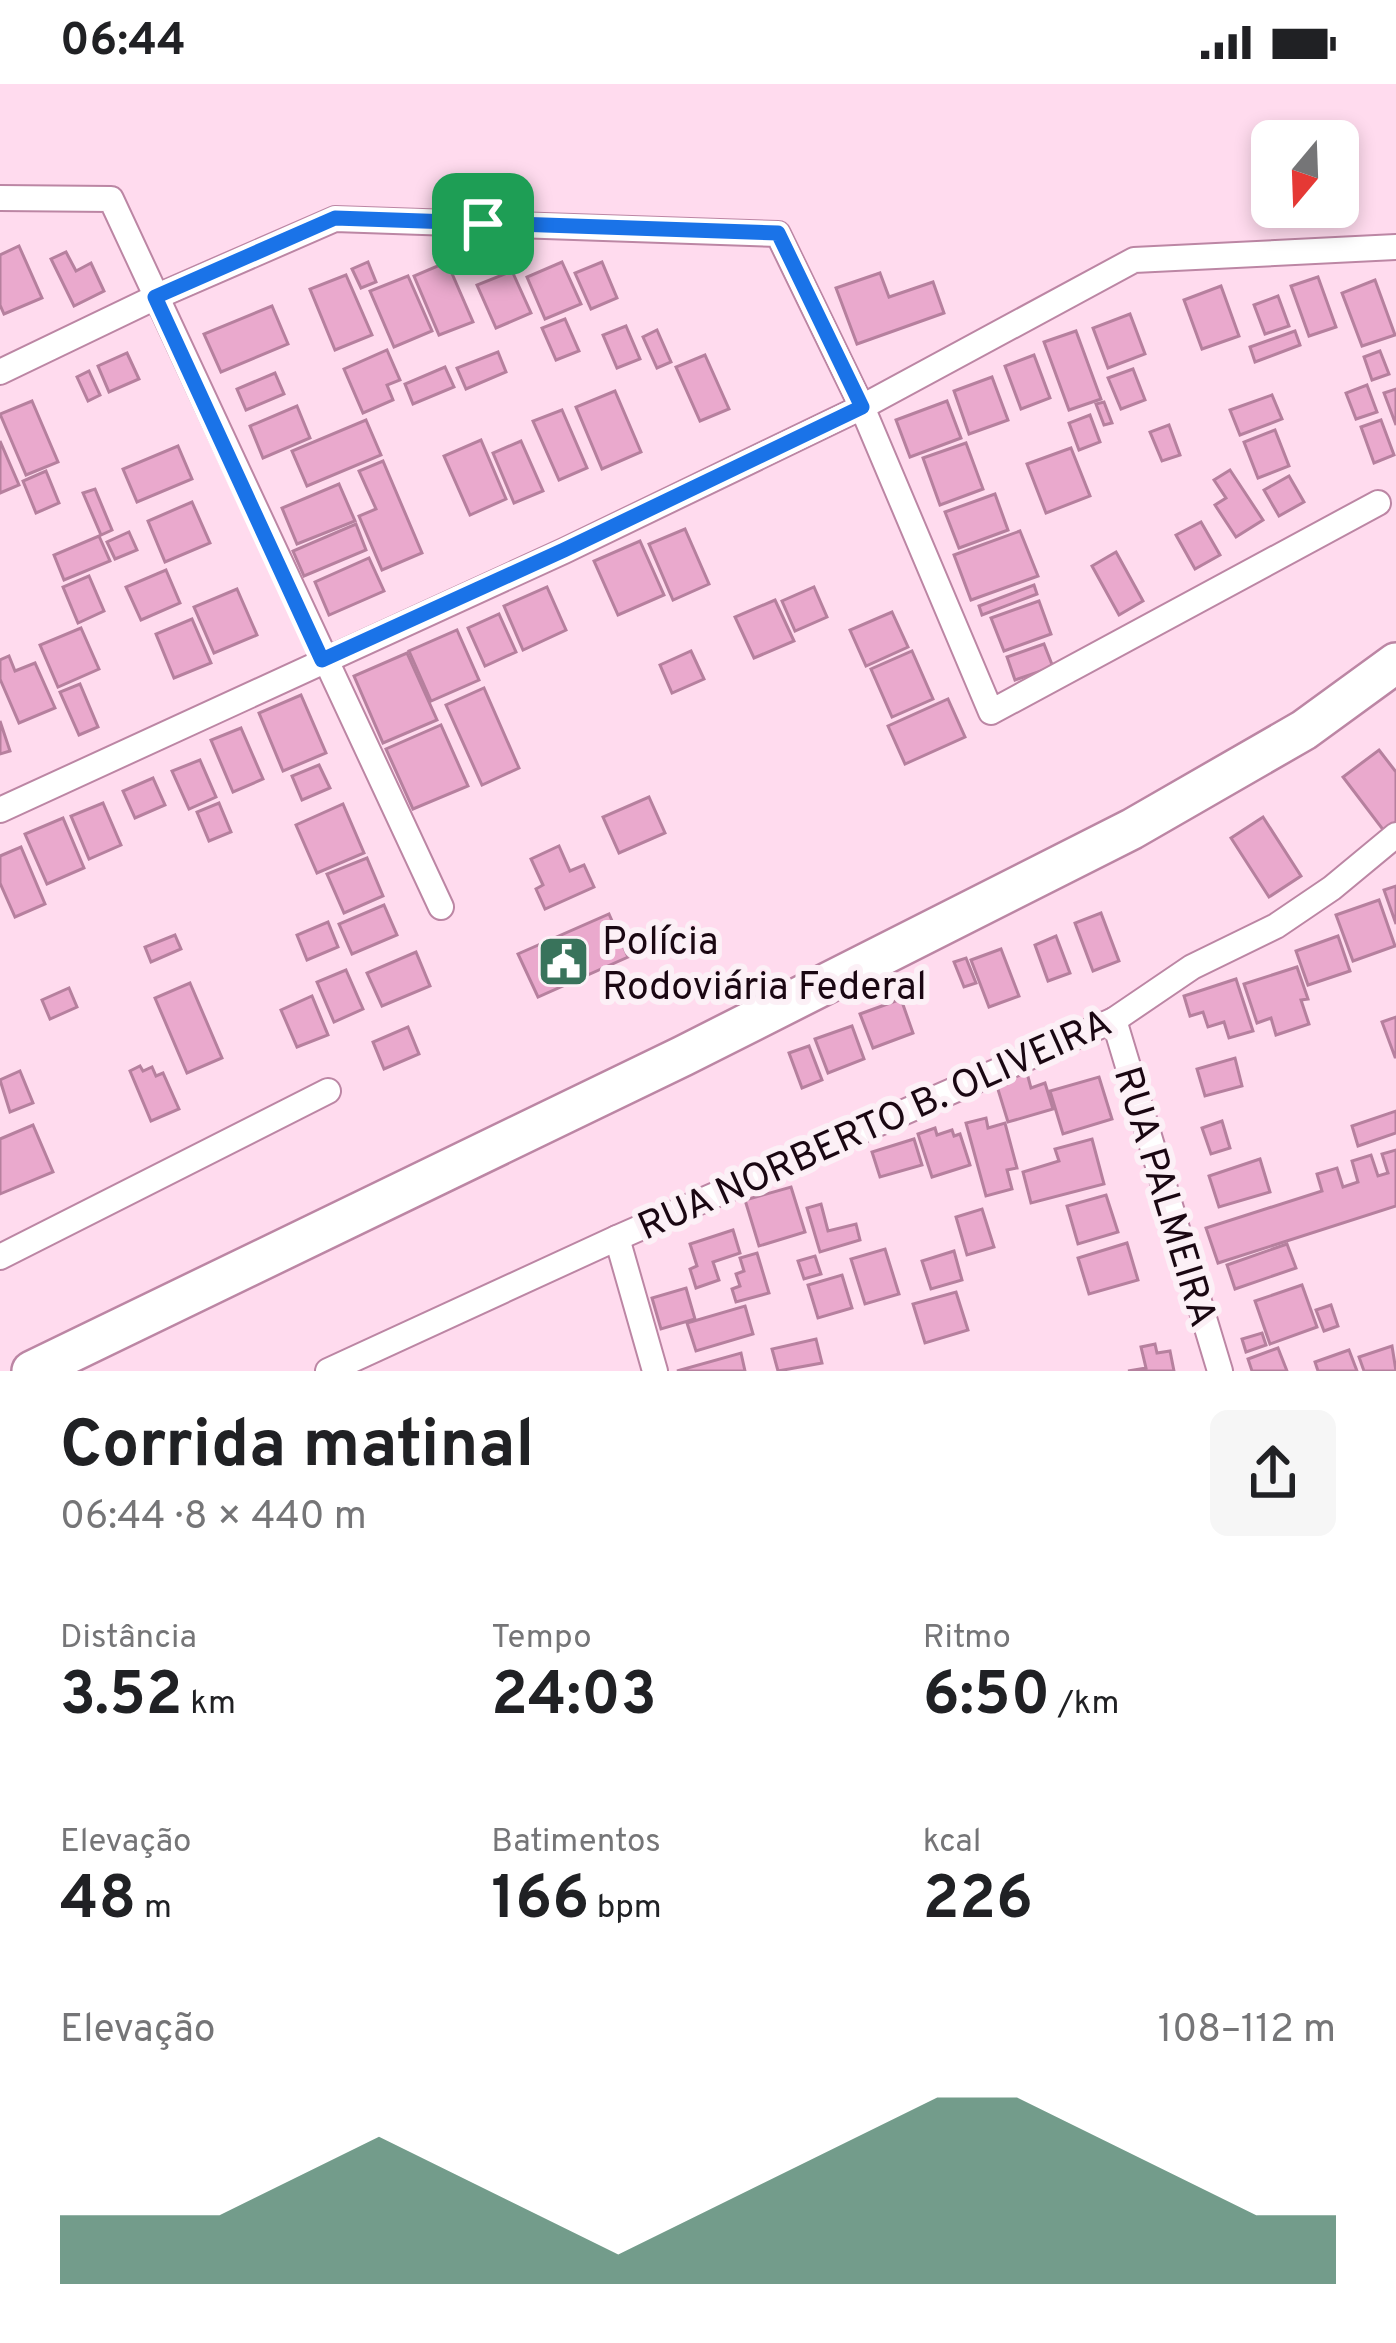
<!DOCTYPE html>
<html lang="pt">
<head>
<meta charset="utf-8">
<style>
	body { margin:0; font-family:Overpass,sans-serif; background:#f6f6f6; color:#202124; height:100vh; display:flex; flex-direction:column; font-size:45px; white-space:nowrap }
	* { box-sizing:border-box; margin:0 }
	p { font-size:39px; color:#757577 }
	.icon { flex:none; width:66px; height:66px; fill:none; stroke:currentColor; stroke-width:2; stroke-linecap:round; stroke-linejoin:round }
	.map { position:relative; height:1287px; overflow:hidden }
	.details { display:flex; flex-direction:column; background:#fff; flex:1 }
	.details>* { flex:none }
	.needle { width:78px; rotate:199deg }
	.fabs { position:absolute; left:1251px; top:36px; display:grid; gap:24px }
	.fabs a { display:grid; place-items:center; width:108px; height:108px; border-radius:18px; background:#fff; box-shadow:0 6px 18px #0003; font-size:60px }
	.pin { position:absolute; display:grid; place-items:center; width:102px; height:102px; color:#fff; margin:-51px; border-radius:24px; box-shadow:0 6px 18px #0006 }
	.round { display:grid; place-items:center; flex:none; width:126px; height:126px; border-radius:18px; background:#f6f6f6 }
	.summary { display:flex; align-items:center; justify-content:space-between; height:204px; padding:0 60px }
	h1 { font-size:66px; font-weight:700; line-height:90px }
	.metrics { display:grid; grid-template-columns:repeat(3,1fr); gap:18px; height:204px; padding:12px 60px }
	.metrics div { display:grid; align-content:center }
	.metrics b { font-size:60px; font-weight:700 }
	.metrics small { font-size:33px; font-weight:400 }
	.metrics p { font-size:33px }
	.chart { height:336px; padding:24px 60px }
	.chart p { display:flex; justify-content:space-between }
	.chart svg { width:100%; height:216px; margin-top:12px; fill:#39735b; opacity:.7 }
	.status { display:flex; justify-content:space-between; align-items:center; height:84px; padding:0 60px; background:#fff; direction:ltr }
	.status svg { height:33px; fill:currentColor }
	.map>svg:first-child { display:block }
	.building { fill:#eaa9cd; stroke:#b6809e; stroke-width:3 }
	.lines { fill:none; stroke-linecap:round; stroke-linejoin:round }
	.minor-casing { stroke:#bc86a4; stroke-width:28 }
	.trunk-casing { stroke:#bc86a4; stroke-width:44 }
	.minor { stroke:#fff; stroke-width:24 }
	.trunk { stroke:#fff; stroke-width:39 }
	.route-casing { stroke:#fff; stroke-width:24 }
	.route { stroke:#1a73e8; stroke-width:15 }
	.labels { text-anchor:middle; stroke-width:12; stroke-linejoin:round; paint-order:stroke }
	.poi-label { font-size:39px; fill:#1a0712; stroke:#fcf0f6; text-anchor:start }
	.street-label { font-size:39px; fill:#1a0712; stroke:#fcf0f6 }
</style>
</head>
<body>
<div class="status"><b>06:44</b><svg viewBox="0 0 49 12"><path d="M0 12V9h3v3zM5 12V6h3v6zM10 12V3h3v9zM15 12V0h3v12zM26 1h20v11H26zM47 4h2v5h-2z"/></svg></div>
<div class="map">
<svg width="1396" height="1287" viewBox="0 0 1396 1287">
	<rect width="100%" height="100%" fill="#ffdbee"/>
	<g class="building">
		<path d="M 19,162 L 42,214 L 4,230 L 0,221 L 0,171 Z"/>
		<path d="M 66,168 L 76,187 L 91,179 L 104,207 L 74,222 L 51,175 Z"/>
		<path d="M 368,178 L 376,198 L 361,204 L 352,185 Z"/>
		<path d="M 447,178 L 473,238 L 439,251 L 414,192 Z"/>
		<path d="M 562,178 L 581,220 L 545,235 L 527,193 Z"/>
		<path d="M 602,178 L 617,214 L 591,225 L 575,189 Z"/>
		<path d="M 512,187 L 531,229 L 496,244 L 477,201 Z"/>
		<path d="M 880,189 L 889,213 L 933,198 L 944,229 L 857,260 L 836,204 Z"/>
		<path d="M 346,191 L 372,251 L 335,266 L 310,205 Z"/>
		<path d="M 408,192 L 432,247 L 394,263 L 370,207 Z"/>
		<path d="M 1318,193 L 1336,243 L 1309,252 L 1291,202 Z"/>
		<path d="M 1375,196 L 1395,251 L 1362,262 L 1342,209 Z"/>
		<path d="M 1221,202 L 1239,252 L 1202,265 L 1184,216 Z"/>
		<path d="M 1278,212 L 1289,242 L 1265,250 L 1254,221 Z"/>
		<path d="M 272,222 L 288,260 L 221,288 L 204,250 Z"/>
		<path d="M 1130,230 L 1145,270 L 1108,284 L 1093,244 Z"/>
		<path d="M 565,235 L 579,267 L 556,276 L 542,244 Z"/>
		<path d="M 626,242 L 640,275 L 617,284 L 603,251 Z"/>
		<path d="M 657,246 L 671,278 L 657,284 L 643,253 Z"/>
		<path d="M 1076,247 L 1101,315 L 1069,326 L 1044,258 Z"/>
		<path d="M 1295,247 L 1300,261 L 1255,278 L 1250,263 Z"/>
		<path d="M 387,266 L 400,296 L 387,301 L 393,316 L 363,329 L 344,285 Z"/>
		<path d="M 1380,267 L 1389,290 L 1372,296 L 1364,273 Z"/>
		<path d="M 498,268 L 506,288 L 466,305 L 457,284 Z"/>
		<path d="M 127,269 L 139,295 L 109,308 L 98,282 Z"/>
		<path d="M 705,271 L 729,325 L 700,337 L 676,283 Z"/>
		<path d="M 1034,271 L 1050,314 L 1021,325 L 1005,282 Z"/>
		<path d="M 445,283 L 454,303 L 413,320 L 405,300 Z"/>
		<path d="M 1133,285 L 1145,316 L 1121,325 L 1108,294 Z"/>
		<path d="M 89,287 L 100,311 L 88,317 L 77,293 Z"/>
		<path d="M 275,289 L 284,310 L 246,326 L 237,305 Z"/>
		<path d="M 992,293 L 1008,336 L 969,350 L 954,307 Z"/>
		<path d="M 1367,301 L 1377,328 L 1356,335 L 1346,309 Z"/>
		<path d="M 1396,305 L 1396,341 L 1384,309 Z"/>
		<path d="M 615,307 L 641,368 L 602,385 L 576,323 Z"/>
		<path d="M 1272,311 L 1282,335 L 1240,351 L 1230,326 Z"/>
		<path d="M 32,317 L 58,378 L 26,391 L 0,330 Z"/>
		<path d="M 947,317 L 961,354 L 910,373 L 896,336 Z"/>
		<path d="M 1104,318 L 1112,339 L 1104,341 L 1096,320 Z"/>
		<path d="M 297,322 L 310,354 L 263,374 L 250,342 Z"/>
		<path d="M 562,326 L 587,384 L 559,396 L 533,337 Z"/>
		<path d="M 1090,331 L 1100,358 L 1079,366 L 1069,339 Z"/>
		<path d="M 366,336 L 381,371 L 307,402 L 292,367 Z"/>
		<path d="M 1381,336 L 1394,371 L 1374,379 L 1361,343 Z"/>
		<path d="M 1169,341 L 1180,371 L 1162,377 L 1150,348 Z"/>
		<path d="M 1275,346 L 1289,382 L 1258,394 L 1244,358 Z"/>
		<path d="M 481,356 L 506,415 L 470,431 L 444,372 Z"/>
		<path d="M 0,357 L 19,401 L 0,409 Z"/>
		<path d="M 521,357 L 543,407 L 514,419 L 493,369 Z"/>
		<path d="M 966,359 L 983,405 L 940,421 L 923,374 Z"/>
		<path d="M 178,362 L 192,395 L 137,418 L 123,385 Z"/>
		<path d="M 1071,364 L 1090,412 L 1046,429 L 1027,380 Z"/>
		<path d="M 383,377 L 422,469 L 382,486 L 359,432 L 376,425 L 359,387 Z"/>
		<path d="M 1230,386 L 1263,436 L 1236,453 L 1215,421 L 1226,414 L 1214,396 Z"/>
		<path d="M 46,387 L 59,419 L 36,429 L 23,397 Z"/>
		<path d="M 1289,392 L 1304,418 L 1279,432 L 1264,406 Z"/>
		<path d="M 339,400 L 355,437 L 297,460 L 282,424 Z"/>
		<path d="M 95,405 L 112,446 L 101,451 L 83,409 Z"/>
		<path d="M 995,410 L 1008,446 L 959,464 L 945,428 Z"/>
		<path d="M 192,418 L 210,459 L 165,478 L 148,437 Z"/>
		<path d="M 1201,438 L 1220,471 L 1195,485 L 1176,451 Z"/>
		<path d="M 356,440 L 366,466 L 304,492 L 293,467 Z"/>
		<path d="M 685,445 L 709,500 L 673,516 L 649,460 Z"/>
		<path d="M 1020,447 L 1038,492 L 971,516 L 954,471 Z"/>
		<path d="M 129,448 L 137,466 L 115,475 L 107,458 Z"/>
		<path d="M 99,452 L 110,477 L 64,496 L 54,471 Z"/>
		<path d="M 640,457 L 664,511 L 618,531 L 594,477 Z"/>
		<path d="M 1116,468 L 1143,517 L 1119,531 L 1092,482 Z"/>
		<path d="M 369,474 L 384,507 L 329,531 L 315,498 Z"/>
		<path d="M 166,486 L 180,519 L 141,536 L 126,503 Z"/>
		<path d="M 89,492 L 104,527 L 78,539 L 63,503 Z"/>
		<path d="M 1034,501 L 1037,510 L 982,531 L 979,522 Z"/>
		<path d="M 547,503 L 566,546 L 523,566 L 504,522 Z"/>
		<path d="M 814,503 L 827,533 L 795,547 L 782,517 Z"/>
		<path d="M 237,505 L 257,551 L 214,569 L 194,523 Z"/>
		<path d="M 775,516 L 794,557 L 754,574 L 735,533 Z"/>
		<path d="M 1039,517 L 1051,550 L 1004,567 L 991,534 Z"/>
		<path d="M 892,528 L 908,563 L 866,582 L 850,546 Z"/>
		<path d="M 499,530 L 516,568 L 485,582 L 468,544 Z"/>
		<path d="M 192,535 L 211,579 L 174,594 L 156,550 Z"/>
		<path d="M 81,544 L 99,585 L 58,603 L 40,561 Z"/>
		<path d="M 457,546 L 479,596 L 431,617 L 409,567 Z"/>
		<path d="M 1044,560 L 1053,583 L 1015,596 L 1007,573 Z"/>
		<path d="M 691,567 L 704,595 L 672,609 L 660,581 Z"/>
		<path d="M 912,567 L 933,615 L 892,633 L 871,585 Z"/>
		<path d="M 407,569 L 437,636 L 383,659 L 354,592 Z"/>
		<path d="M 9,572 L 15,587 L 35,579 L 55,624 L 19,639 L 0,595 L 0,576 Z"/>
		<path d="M 80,600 L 98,643 L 79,651 L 60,608 Z"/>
		<path d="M 484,604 L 519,684 L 482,701 L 446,621 Z"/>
		<path d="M 301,611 L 326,669 L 283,687 L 259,629 Z"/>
		<path d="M 948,615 L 965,653 L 905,680 L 888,642 Z"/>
		<path d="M 0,637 L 10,667 L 0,670 Z"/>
		<path d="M 441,641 L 468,702 L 413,725 L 386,665 Z"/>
		<path d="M 241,644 L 263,695 L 233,708 L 211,656 Z"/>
		<path d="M 1379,666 L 1396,688 L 1396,738 L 1384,747 L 1343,693 Z"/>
		<path d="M 200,676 L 216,713 L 189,725 L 172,687 Z"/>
		<path d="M 319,681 L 330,704 L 302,716 L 292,692 Z"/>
		<path d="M 153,694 L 165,721 L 135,734 L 123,707 Z"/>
		<path d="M 649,713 L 665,749 L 619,769 L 603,733 Z"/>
		<path d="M 103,719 L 121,761 L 89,775 L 71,732 Z"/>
		<path d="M 219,719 L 231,748 L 209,757 L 197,728 Z"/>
		<path d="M 343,720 L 364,769 L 317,789 L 296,741 Z"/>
		<path d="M 1263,733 L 1301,792 L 1269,813 L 1231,754 Z"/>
		<path d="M 63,734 L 84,784 L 47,800 L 25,750 Z"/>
		<path d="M 559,762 L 570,787 L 584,781 L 594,803 L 545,825 L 536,805 L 543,801 L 531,775 Z"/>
		<path d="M 21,763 L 45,820 L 15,833 L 0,799 L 0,772 Z"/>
		<path d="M 367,774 L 383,812 L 344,829 L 327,790 Z"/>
		<path d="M 1396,802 L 1396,840 L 1384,806 Z"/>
		<path d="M 1379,816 L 1395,862 L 1353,877 L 1336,831 Z"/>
		<path d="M 384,821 L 397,851 L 352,870 L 339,840 Z"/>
		<path d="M 1101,829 L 1119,877 L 1093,887 L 1075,839 Z"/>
		<path d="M 609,830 L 628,873 L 538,913 L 518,870 Z"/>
		<path d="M 328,838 L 338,863 L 307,876 L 297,851 Z"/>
		<path d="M 175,851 L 181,865 L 151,878 L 145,863 Z"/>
		<path d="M 1056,852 L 1070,889 L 1048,897 L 1035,861 Z"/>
		<path d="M 1338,852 L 1350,887 L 1308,901 L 1296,867 Z"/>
		<path d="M 1001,865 L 1019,912 L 989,923 L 971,876 Z"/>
		<path d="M 416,868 L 430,902 L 382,922 L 367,889 Z"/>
		<path d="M 966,874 L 976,899 L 964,903 L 954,878 Z"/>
		<path d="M 1297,883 L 1308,915 L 1301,916 L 1309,940 L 1276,951 L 1271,934 L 1257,939 L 1244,900 Z"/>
		<path d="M 346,886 L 363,925 L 334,938 L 317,898 Z"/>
		<path d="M 1236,895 L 1253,947 L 1229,954 L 1224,938 L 1208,943 L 1203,928 L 1190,932 L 1184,912 Z"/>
		<path d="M 190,899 L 222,974 L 187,989 L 155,914 Z"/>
		<path d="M 69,904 L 77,923 L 50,935 L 42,916 Z"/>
		<path d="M 312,912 L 328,951 L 297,963 L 281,926 Z"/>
		<path d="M 901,915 L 913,949 L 873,964 L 860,930 Z"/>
		<path d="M 1396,933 L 1396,973 L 1395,973 L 1382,938 Z"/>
		<path d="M 852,942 L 864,975 L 828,989 L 815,955 Z"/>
		<path d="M 408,943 L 419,970 L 384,985 L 373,958 Z"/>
		<path d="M 809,962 L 822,996 L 802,1004 L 789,969 Z"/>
		<path d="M 1235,974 L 1242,1002 L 1205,1012 L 1197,985 Z"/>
		<path d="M 140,982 L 143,987 L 152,983 L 156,992 L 163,989 L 179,1025 L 151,1037 L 130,987 Z"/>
		<path d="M 20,987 L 33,1019 L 10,1028 L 0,996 Z"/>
		<path d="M 1027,989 L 1031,1004 L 1045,999 L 1053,1025 L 1008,1038 L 996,999 Z"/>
		<path d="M 1099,993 L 1112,1035 L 1063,1050 L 1050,1007 Z"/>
		<path d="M 1396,1027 L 1396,1049 L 1358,1062 L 1352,1042 Z"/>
		<path d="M 986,1034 L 988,1044 L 1005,1039 L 1017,1084 L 1007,1086 L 1012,1105 L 986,1112 L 966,1039 Z"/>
		<path d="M 1222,1037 L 1230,1064 L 1211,1070 L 1202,1044 Z"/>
		<path d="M 33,1041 L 53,1088 L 0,1110 L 0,1055 Z"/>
		<path d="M 935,1044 L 937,1051 L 952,1046 L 954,1052 L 960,1050 L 970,1081 L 932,1093 L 918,1050 Z"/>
		<path d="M 914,1055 L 922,1081 L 880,1093 L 872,1068 Z"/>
		<path d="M 1092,1055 L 1104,1100 L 1031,1119 L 1023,1088 L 1059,1077 L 1055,1065 Z"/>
		<path d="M 1396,1066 L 1396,1122 L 1218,1179 L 1206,1144 L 1322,1107 L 1317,1090 L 1337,1084 L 1343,1103 L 1358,1098 L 1352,1077 L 1371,1071 L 1378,1092 L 1388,1089 L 1382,1070 Z"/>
		<path d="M 1260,1075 L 1270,1108 L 1219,1123 L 1209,1092 Z"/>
		<path d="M 791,1103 L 805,1148 L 759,1162 L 745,1116 Z"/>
		<path d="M 1106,1111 L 1118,1148 L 1078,1160 L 1067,1122 Z"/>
		<path d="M 821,1120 L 828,1147 L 856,1140 L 860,1156 L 820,1168 L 807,1124 Z"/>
		<path d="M 982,1125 L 994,1163 L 967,1171 L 956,1133 Z"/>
		<path d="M 733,1146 L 740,1169 L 713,1178 L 719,1196 L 696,1204 L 690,1185 L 697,1182 L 690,1160 Z"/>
		<path d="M 1127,1159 L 1138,1196 L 1089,1210 L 1078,1174 Z"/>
		<path d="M 1287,1160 L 1296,1184 L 1235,1205 L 1227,1181 Z"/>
		<path d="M 885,1165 L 899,1210 L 865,1220 L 851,1175 Z"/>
		<path d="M 954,1167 L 962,1196 L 931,1205 L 922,1177 Z"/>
		<path d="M 757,1169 L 769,1209 L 736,1218 L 732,1205 L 740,1202 L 736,1190 L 744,1187 L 740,1174 Z"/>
		<path d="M 815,1172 L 821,1190 L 804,1195 L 798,1177 Z"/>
		<path d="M 842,1191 L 852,1224 L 818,1234 L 808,1201 Z"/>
		<path d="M 1302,1201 L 1317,1243 L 1270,1260 L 1255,1217 Z"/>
		<path d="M 686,1204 L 695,1235 L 661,1245 L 652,1214 Z"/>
		<path d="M 956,1208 L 968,1246 L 925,1259 L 913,1220 Z"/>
		<path d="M 1331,1221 L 1338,1242 L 1324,1247 L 1316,1226 Z"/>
		<path d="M 745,1222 L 753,1250 L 696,1267 L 687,1239 Z"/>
		<path d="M 1262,1249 L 1266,1261 L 1246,1268 L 1242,1255 Z"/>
		<path d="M 816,1255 L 822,1279 L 778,1287 L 772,1265 Z"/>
		<path d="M 1155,1260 L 1157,1269 L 1170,1267 L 1174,1287 L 1128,1287 L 1146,1284 L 1141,1263 Z"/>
		<path d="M 1392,1262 L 1396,1287 L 1364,1287 L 1359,1273 Z"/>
		<path d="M 1278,1264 L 1287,1287 L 1252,1287 L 1248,1275 Z"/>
		<path d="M 1349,1266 L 1357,1287 L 1318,1287 L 1315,1278 Z"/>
		<path d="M 741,1269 L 745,1287 L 677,1287 Z"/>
	</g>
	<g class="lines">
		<defs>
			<g id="minor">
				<path d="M 0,114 L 111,115 L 441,823"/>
				<path d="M 0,288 L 156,213 L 335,135 L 778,150 L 862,323 L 991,628 L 1378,419"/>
				<path d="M 0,726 L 564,467 L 862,323 L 1134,176 L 1396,163"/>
				<path d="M 1114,936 L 1220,1287"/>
				<path d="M 617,1154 L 655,1287"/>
				<path d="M 0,1173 L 328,1007"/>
				<path d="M 328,1287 L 617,1154 L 1114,936 L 1192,883 L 1276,842 L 1332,804 L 1396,751"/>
			</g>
			<path id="trunk" d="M 32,1287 L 683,972 L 1132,745 L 1304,646 L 1396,579"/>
		</defs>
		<use href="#minor" class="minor-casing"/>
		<use href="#trunk" class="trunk-casing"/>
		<use href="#minor" class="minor"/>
		<use href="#trunk" class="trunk"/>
	</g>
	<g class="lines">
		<defs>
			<path id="route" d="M 335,134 L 778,149 L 862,323 L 564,466 L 322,576 L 155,213 Z"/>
		</defs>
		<use href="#route" class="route-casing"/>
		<use href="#route" class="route"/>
	</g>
	<defs>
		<symbol id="civic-square" viewBox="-11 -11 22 22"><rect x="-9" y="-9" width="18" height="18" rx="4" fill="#39735b" stroke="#fcf0f6"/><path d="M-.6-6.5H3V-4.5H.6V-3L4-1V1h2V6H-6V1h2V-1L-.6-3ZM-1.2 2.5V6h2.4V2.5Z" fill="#fff"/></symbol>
	</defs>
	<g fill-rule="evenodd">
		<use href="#civic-square" x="534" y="848" width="59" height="59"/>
	</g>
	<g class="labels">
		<g class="poi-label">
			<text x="602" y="870">Polícia<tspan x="602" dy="45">Rodoviária Federal</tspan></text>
		</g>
		<g class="street-label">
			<text transform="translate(874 1039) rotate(-24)" y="14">RUA NORBERTO B. OLIVEIRA</text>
			<text transform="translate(1167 1112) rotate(73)" y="14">RUA PALMEIRA</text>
		</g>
	</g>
</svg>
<div class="fabs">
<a><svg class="needle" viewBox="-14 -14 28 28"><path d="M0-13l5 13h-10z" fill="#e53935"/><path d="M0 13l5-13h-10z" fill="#757577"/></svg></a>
</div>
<div class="pin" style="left:483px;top:140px;background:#1e9e55"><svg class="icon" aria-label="arrive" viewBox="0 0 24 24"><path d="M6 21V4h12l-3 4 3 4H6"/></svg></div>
</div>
<section class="details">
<div class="summary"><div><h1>Corrida matinal</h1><p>06:44 · 8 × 440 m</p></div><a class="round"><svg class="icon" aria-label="share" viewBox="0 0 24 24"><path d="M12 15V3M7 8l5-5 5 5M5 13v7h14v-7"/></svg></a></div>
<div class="metrics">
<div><p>Distância</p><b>3.52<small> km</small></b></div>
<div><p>Tempo</p><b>24:03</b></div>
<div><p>Ritmo</p><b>6:50<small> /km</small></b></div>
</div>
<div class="metrics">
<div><p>Elevação</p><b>48<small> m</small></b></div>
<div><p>Batimentos</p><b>166<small> bpm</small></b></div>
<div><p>kcal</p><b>226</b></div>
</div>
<div class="chart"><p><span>Elevação</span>108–112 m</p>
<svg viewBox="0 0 160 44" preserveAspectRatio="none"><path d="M0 44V30L10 30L20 30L30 22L40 14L50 22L60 30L70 38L80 30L90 22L100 14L110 6L120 6L130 14L140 22L150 30L160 30V44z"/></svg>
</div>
</section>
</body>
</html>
